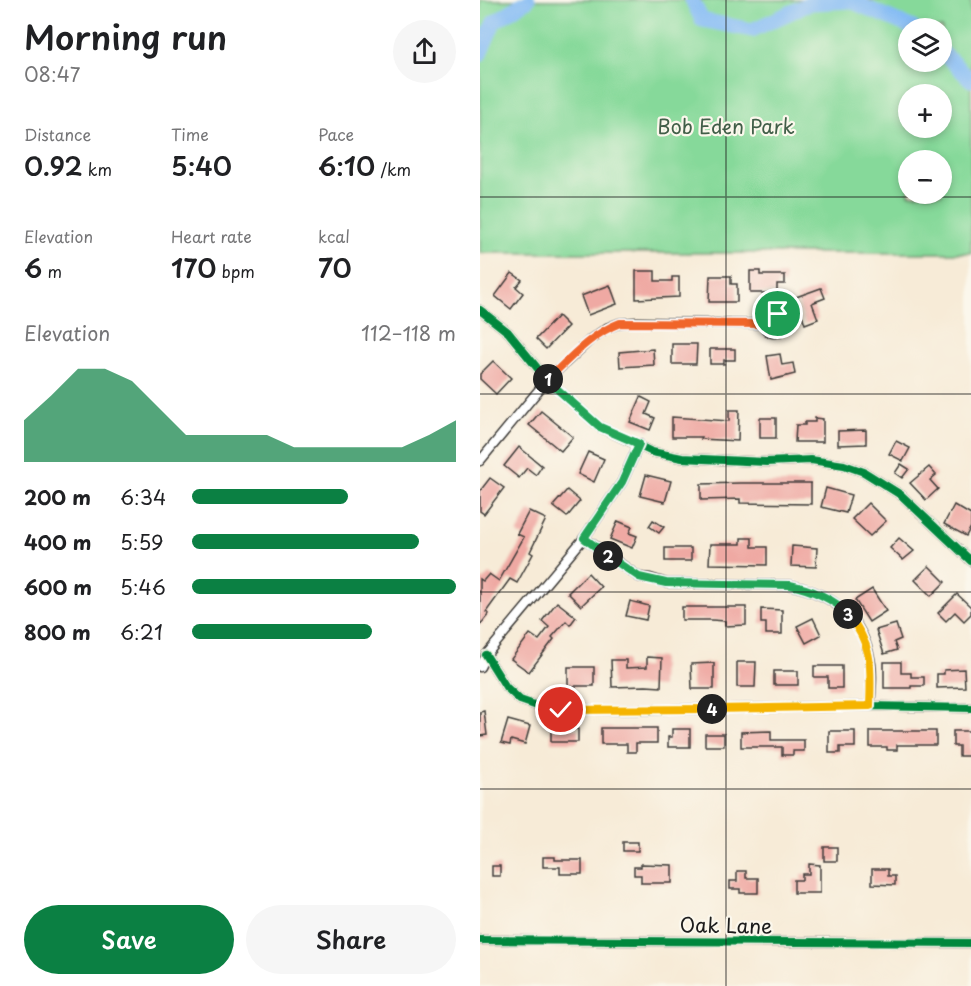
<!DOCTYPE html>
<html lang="en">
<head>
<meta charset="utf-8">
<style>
	body { margin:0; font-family:"Playpen Sans",sans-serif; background:#f6f6f6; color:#202124; height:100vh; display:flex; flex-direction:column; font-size:22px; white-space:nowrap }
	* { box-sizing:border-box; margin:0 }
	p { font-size:20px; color:#757577 }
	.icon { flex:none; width:33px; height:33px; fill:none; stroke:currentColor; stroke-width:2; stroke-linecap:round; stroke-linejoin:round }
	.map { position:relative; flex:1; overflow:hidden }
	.side { display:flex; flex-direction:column; background:#fff; width:480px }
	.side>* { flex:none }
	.fabs { position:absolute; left:418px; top:18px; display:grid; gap:12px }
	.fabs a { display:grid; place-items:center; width:54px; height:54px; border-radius:50%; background:#fff; box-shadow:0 3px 9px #0003; font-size:30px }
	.pin { position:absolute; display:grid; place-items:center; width:51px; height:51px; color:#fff; margin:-26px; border:3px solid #fff; border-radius:50%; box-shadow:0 2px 6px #0007 }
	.km { position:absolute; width:30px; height:30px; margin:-15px; border-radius:50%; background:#222; color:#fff; font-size:16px; line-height:30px; text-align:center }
	.round { display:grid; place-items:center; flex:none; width:63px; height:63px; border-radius:32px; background:#f6f6f6 }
	.head { display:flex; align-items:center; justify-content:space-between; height:102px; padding:0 24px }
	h1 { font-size:33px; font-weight:600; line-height:45px }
	.stats { display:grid; grid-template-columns:repeat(3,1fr); gap:9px; height:102px; padding:6px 24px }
	.stats div { display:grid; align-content:center }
	.stats b { font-size:26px; font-weight:600 }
	.stats small { font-size:16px; font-weight:400 }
	.stats p { font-size:16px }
	.chart { height:168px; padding:12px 24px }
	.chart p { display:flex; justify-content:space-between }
	.chart svg { width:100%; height:108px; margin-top:6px; fill:#0b8043; opacity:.7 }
	.action { display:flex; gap:12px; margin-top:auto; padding:12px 24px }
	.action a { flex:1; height:69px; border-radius:36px; background:#0b8043; color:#fff; font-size:24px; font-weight:600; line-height:69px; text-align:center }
	.action a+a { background:#f6f6f6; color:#202124 }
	ul { padding:0 24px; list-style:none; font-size:20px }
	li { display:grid; grid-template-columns:96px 72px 1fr; align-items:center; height:45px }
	li i { height:15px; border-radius:8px; background:#0b8043 }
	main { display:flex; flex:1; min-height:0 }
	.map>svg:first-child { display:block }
	.green { fill:#86d99a; stroke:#517a5b; stroke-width:1.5; fill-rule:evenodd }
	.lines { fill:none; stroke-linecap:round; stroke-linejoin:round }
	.river { stroke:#84bbf4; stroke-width:15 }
	.building { fill:#efa9a3 }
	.street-casing { stroke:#3d3b38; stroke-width:11 }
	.street { stroke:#fff; stroke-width:8 }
	.cycleway-casing { stroke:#fbf7ec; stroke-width:11 }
	.cycleway { stroke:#00873e; stroke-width:8 }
	.split-1-casing { stroke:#fff; stroke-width:12 }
	.split-2-casing { stroke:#fff; stroke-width:12 }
	.split-3-casing { stroke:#fff; stroke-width:12 }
	.split-4-casing { stroke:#fff; stroke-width:12 }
	.split-5-casing { stroke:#fff; stroke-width:12 }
	.split-1 { stroke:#f0652b; stroke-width:8 }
	.split-2 { stroke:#22a559; stroke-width:8 }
	.split-3 { stroke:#22a559; stroke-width:8 }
	.split-4 { stroke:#f5b400; stroke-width:8 }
	.split-5 { stroke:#f5b400; stroke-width:8 }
	.grid { fill:none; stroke:#1c1c1c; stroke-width:1.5; stroke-opacity:0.55 }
	.labels { text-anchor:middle; stroke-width:4.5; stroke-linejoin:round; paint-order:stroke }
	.park-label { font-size:20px; fill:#415e48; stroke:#fbf7ec }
	.street-label { font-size:20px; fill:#1c1c1c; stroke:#fbf7ec }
</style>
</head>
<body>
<main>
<section class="side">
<div class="head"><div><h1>Morning run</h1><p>08:47</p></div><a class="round"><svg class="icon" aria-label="share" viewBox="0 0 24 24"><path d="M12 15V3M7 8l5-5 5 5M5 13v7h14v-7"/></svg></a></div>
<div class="stats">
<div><p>Distance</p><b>0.92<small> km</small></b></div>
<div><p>Time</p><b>5:40</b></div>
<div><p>Pace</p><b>6:10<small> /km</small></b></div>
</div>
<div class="stats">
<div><p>Elevation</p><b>6<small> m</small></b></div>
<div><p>Heart rate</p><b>170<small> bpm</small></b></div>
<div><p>kcal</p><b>70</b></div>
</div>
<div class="chart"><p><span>Elevation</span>112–118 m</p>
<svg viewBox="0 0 160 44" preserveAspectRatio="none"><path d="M0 44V27L10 17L20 6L30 6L40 11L50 22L60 33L70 33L80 33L90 33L100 38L110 38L120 38L130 38L140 38L150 33L160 27V44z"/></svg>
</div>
<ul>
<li><b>200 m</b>6:34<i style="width:59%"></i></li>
<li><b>400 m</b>5:59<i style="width:86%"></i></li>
<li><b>600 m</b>5:46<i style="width:100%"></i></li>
<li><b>800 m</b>6:21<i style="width:68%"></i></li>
</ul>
<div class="action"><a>Save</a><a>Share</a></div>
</section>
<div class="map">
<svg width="491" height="986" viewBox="0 0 491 986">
	<rect width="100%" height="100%" fill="#fbf7ec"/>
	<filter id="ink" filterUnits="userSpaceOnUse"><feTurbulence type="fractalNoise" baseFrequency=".0167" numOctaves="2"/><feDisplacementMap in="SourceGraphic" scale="12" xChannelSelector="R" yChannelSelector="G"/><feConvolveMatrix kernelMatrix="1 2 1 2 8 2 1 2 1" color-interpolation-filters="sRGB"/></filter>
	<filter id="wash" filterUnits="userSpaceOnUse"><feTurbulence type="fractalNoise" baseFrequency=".008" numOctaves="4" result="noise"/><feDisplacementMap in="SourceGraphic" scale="24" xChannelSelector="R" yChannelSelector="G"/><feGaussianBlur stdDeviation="1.35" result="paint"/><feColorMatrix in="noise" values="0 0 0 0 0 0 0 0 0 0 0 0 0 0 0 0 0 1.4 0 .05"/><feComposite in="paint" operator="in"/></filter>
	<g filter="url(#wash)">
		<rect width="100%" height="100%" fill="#f7ebd7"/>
		<path class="green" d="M 0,0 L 491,0 L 491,253 L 0,253 ZM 429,28 L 462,28 L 462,62 L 429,62 ZM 429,94 L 462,94 L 462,128 L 429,128 ZM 429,160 L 462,160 L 462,194 L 429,194 Z"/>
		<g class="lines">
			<g class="river">
				<path d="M 212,0 L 222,20 L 272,30 L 331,3 L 371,1 L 433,28"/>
				<path d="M 462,52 L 491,80"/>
				<path d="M 0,54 L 14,22 L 48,0"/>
			</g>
		</g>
		<g id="blocks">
			<g class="building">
				<path d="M 156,271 L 175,271 L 175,281 L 192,281 L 192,277 L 199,277 L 199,297 L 156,299 Z"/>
				<path d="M 270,271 L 280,271 L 280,275 L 305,275 L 305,284 L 297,284 L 297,293 L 270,293 Z"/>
				<path d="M 32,273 L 42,280 L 36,287 L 43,293 L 31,309 L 15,296 Z"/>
				<path d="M 230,276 L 251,276 L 251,284 L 257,284 L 257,302 L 229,302 Z"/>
				<path d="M 130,285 L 137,304 L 108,315 L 101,296 Z"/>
				<path d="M 341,288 L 345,298 L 332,303 L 338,319 L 325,324 L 316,297 Z"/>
				<path d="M 78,316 L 88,326 L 66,349 L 56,339 Z"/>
				<path d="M 192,344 L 217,344 L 216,364 L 192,364 Z"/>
				<path d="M 173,349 L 174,365 L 140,367 L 139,352 Z"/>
				<path d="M 230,349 L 255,349 L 255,360 L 244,360 L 244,364 L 230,364 Z"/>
				<path d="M 300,354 L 302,365 L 313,363 L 315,374 L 291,380 L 287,356 Z"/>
				<path d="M 13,361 L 31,378 L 16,394 L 0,379 L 0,374 Z"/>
				<path d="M 161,397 L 171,402 L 166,414 L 175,418 L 170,430 L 150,422 Z"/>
				<path d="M 249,410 L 259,410 L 258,441 L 221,439 L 222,437 L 192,437 L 192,417 L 249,421 Z"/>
				<path d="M 61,411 L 93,437 L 81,451 L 49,425 Z"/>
				<rect x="280" y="418" width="16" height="20"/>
				<path d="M 335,418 L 343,419 L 343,442 L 315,442 L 316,425 L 325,425 L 325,422 L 335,422 Z"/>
				<path d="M 386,430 L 386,444 L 358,445 L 358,431 Z"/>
				<path d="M 416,441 L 430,448 L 423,461 L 409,454 Z"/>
				<path d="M 39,447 L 62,466 L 56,475 L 47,468 L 39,478 L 24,466 Z"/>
				<path d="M 108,452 L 124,459 L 114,482 L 98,474 Z"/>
				<path d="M 421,464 L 429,469 L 422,478 L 415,473 Z"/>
				<path d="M 449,467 L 456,475 L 450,480 L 458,489 L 446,500 L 430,483 Z"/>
				<path d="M 166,475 L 191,481 L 185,502 L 160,496 Z"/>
				<path d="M 10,478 L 24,488 L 4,514 L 0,511 L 0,491 Z"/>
				<path d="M 260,483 L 331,483 L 331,504 L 260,503 L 260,499 L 221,500 L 221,484 Z"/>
				<path d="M 346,488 L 371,495 L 366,513 L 341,507 Z"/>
				<path d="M 87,490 L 100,501 L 87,517 L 73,506 Z"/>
				<path d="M 388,503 L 406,521 L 390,536 L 372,519 Z"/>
				<path d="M 474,505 L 491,515 L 491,527 L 486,536 L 464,524 Z"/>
				<path d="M 49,511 L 66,519 L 50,552 L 53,554 L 37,583 L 30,579 L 6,612 L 9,614 L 0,625 L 0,579 L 3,581 L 9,574 L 19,581 L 44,537 L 37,534 Z"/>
				<path d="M 173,520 L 184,527 L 179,533 L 169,526 Z"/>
				<path d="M 138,521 L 152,527 L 149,533 L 157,536 L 152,548 L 130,539 Z"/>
				<path d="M 261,538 L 272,538 L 272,547 L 287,547 L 287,565 L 229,564 L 230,544 L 261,544 Z"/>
				<path d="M 419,538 L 434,551 L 423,560 L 410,548 Z"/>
				<path d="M 312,546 L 337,548 L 336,567 L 311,566 Z"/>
				<rect x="185" y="548" width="26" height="13"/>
				<path d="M 449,566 L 465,582 L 451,596 L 435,580 Z"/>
				<path d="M 108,573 L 121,587 L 101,606 L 88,593 Z"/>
				<path d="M 392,589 L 406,611 L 389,622 L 375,600 Z"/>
				<path d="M 477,594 L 491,607 L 491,614 L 484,621 L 475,612 L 466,621 L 458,613 Z"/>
				<path d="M 150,601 L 169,606 L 166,620 L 146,616 Z"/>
				<path d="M 77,602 L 96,617 L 90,625 L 86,621 L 72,637 L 74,639 L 49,672 L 31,659 L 50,634 L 59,640 L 69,627 L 62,621 Z"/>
				<path d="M 202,607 L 266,607 L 266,625 L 245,626 L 245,621 L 232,620 L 202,620 Z"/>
				<path d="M 281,609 L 302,610 L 302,634 L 286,634 L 286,623 L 281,623 Z"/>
				<path d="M 333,618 L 341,635 L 326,643 L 317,626 Z"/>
				<path d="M 416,624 L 421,639 L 414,642 L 417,650 L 404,654 L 396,630 Z"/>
				<path d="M 167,657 L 182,658 L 181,687 L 166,686 L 132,687 L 131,660 L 146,660 L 146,668 L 167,667 Z"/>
				<path d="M 257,662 L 276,662 L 275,687 L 257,687 Z"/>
				<path d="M 404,662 L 421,662 L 421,673 L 431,673 L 431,677 L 444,677 L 444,686 L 431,686 L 431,688 L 404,688 Z"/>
				<path d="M 234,663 L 234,689 L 212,689 L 211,664 Z"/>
				<path d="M 334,666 L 362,666 L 362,688 L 348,688 L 348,677 L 334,677 Z"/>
				<rect x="88" y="667" width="26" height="19"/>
				<path d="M 484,669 L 485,687 L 457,688 L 457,674 L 464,674 L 464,670 Z"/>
				<rect x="294" y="671" width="24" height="14"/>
				<path d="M 4,711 L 7,735 L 0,736 L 0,712 Z"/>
				<path d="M 28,720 L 50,726 L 45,744 L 31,740 L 30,745 L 21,743 Z"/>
				<path d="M 121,728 L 177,728 L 177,743 L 156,743 L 156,752 L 147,752 L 147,744 L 121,744 Z"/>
				<rect x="71" y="729" width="27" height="13"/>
				<path d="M 192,729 L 210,729 L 210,747 L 188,747 L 188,737 L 192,737 Z"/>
				<path d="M 291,731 L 291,740 L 324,740 L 324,751 L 313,751 L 313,755 L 302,755 L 302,747 L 261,747 L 261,732 Z"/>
				<path d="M 349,731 L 375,731 L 375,747 L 360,747 L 360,753 L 349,753 Z"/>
				<path d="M 390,731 L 456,731 L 456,745 L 417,745 L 417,750 L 407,750 L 407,747 L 390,747 Z"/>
				<path d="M 473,731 L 491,731 L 491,756 L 479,756 L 479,746 L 473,746 Z"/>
				<rect x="225" y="734" width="19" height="12"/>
				<rect x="143" y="842" width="15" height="9"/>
				<rect x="344" y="847" width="13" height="14"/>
				<path d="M 63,857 L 75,857 L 75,860 L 102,860 L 102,874 L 80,874 L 80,867 L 63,867 Z"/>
				<path d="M 161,864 L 192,865 L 192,883 L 161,883 L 161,875 L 154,875 L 154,867 L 161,867 Z"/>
				<path d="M 329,864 L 340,865 L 340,893 L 314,893 L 314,880 L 322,880 L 322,874 L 329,874 Z"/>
				<rect x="12" y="866" width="8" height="10"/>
				<path d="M 392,869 L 408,869 L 408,876 L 415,876 L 415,885 L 392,884 Z"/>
				<path d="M 257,871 L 266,871 L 266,878 L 278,878 L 278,893 L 260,893 L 260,889 L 250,889 L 250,881 L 257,881 Z"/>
			</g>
		</g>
	</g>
	<g filter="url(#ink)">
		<use href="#blocks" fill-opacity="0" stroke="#3d3b38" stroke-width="1.5"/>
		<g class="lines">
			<defs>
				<g id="street">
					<path d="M 0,310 L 28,332 L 67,380 L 120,427 L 172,452 L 202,458 L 286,462 L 331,460 L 364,465 L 384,472 L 421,495 L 491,561"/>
					<circle cx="294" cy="323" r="10"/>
					<path d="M 0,461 L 67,380 L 111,339 L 127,328 L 140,323 L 157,322 L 284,324"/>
					<path d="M 104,538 L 159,577 L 170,578 L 186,583 L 310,585 C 354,594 384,619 391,664 C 393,678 391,693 390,706"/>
					<path d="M 6,655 L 26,687 L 40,700 L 66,709 L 160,710 L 390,706 L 491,708"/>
					<path d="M 0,667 L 6,655 L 104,538 L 142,482 L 159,444"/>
					<path d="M 0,940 L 491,943"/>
				</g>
			</defs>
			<use href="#street" class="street-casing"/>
			<use href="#street" class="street"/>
			<defs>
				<g id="cycleway">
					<path d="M 0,310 L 28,332 L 67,380 L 120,427 L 172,452 L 202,458 L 286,462 L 331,460 L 364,465 L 384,472 L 421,495 L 491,561"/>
					<path d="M 6,655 L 26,687 L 40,700 L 66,709 L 160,710 L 390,706 L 491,708"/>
					<path d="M 0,940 L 491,943"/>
				</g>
			</defs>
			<use href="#cycleway" class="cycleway-casing"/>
			<use href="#cycleway" class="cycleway"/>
		</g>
	</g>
	<g class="lines" filter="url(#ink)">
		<defs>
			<path id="split-1" d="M 68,379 C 90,358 111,334 140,323 L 284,324 L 285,320 L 290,314 L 298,314"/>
			<path id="split-2" d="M 68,379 L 67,380 L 120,427 L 159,444 L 142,482 L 104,538 L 128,556"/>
			<path id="split-3" d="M 128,556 L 159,577 L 186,583 L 310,585 C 331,589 354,599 368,614"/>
			<path id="split-4" d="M 232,709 L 390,706 C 391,667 394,648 368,614"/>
			<path id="split-5" d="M 81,710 L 232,709"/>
		</defs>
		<use href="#split-1" class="split-1-casing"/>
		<use href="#split-2" class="split-2-casing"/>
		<use href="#split-3" class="split-3-casing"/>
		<use href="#split-4" class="split-4-casing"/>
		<use href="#split-5" class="split-5-casing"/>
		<use href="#split-1" class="split-1"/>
		<use href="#split-2" class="split-2"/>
		<use href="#split-3" class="split-3"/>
		<use href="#split-4" class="split-4"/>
		<use href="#split-5" class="split-5"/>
	</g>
	<path class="grid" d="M 246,0 L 246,986M 0,197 L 491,197M 0,394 L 491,394M 0,592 L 491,592M 0,789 L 491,789"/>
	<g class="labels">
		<g class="park-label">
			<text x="246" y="134">Bob Eden Park</text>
		</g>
		<g class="street-label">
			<text transform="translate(246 926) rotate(1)" y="7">Oak Lane</text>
		</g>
	</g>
</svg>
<div class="fabs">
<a><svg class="icon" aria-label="layers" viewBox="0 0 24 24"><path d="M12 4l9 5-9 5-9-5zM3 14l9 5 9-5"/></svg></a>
<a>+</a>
<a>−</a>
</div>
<div class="pin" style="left:298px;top:314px;background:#1e9e55"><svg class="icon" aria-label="arrive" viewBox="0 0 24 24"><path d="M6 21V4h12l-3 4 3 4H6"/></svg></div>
<div class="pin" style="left:81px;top:710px;background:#d93025"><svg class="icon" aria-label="check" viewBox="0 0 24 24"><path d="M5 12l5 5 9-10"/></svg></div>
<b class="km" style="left:68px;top:379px">1</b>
<b class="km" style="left:128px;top:556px">2</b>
<b class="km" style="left:368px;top:614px">3</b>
<b class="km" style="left:232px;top:709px">4</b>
</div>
</main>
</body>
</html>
